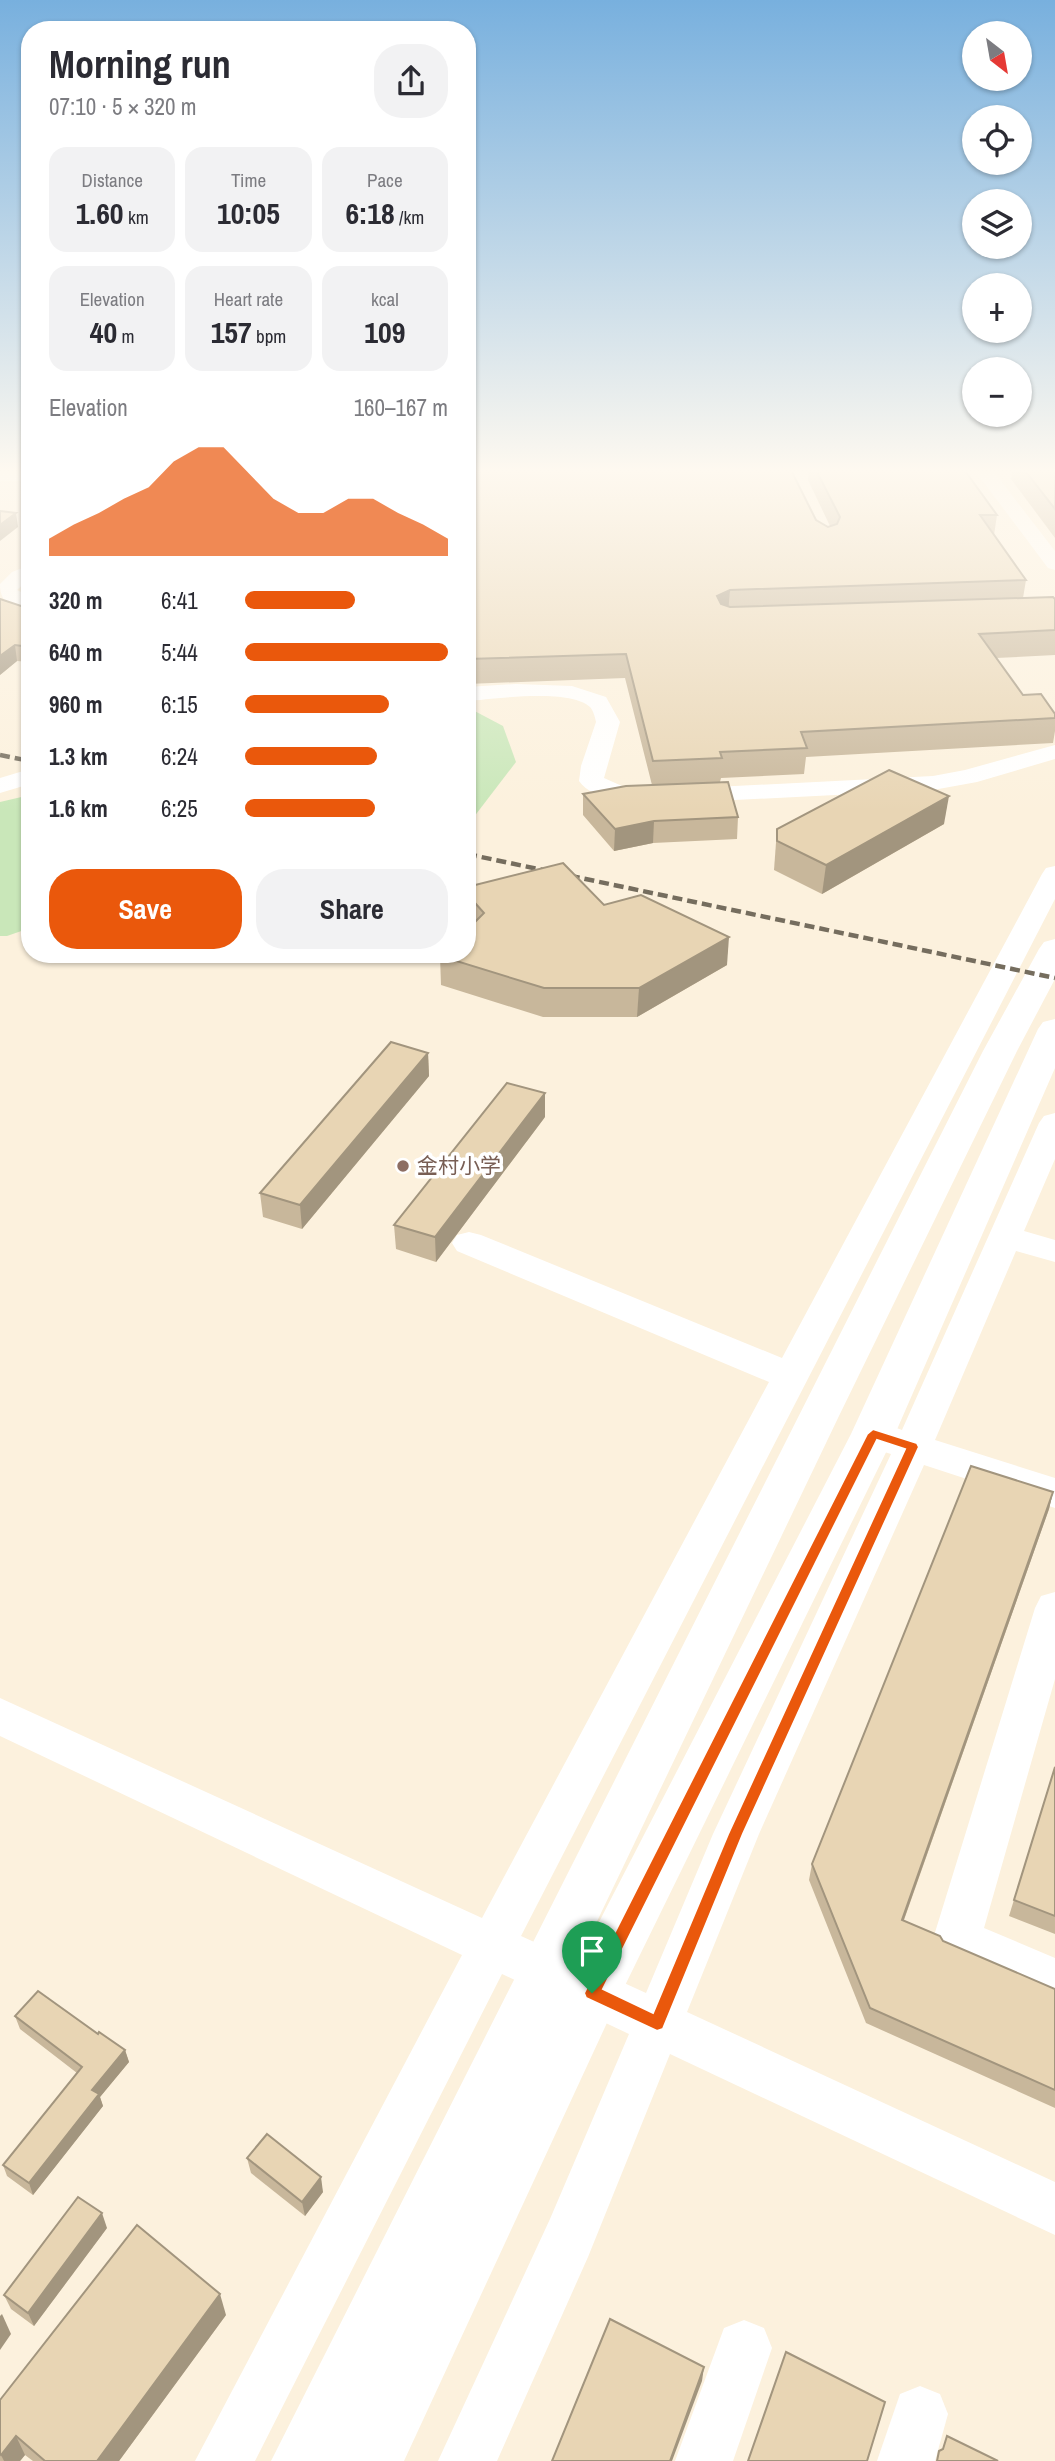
<!DOCTYPE html>
<html lang="en">
<head>
<meta charset="utf-8">
<style>
	body { margin:0; font-family:"Archivo Narrow","Noto Sans SC",sans-serif; background:#f2f2f3; color:#2b2b33; height:100vh; display:flex; flex-direction:column; font-size:26px; white-space:nowrap }
	* { box-sizing:border-box; margin:0 }
	p { font-size:23px; color:#7c7c81 }
	.icon { flex:none; width:38px; height:38px; fill:none; stroke:currentColor; stroke-width:2; stroke-linecap:round; stroke-linejoin:round }
	.map { position:relative; flex:1; overflow:hidden }
	.sheet { position:absolute; left:21px; top:21px; width:455px; height:942px; display:flex; flex-direction:column; background:#fff; border-radius:28px; box-shadow:0 2px 5px #0004 }
	.sheet>* { flex:none }
	.needle { width:46px; rotate:149deg }
	.fabs { position:absolute; left:962px; top:21px; display:grid; gap:14px }
	.fabs a { display:grid; place-items:center; width:70px; height:70px; border-radius:50%; background:#fff; box-shadow:0 2px 5px #0004; font-size:35px }
	.pin { position:absolute; display:grid; place-items:center; width:60px; height:60px; color:#fff; margin:-72px -30px; border-radius:50% 50% 50% 0; rotate:-45deg; box-shadow:0 0 7px #0007 }
	.pin .icon { rotate:45deg }
	.round { display:grid; place-items:center; flex:none; width:74px; height:74px; border-radius:28px; background:#f2f2f3 }
	.headline { display:flex; align-items:center; justify-content:space-between; height:119px; padding:0 28px }
	h1 { font-size:38px; font-weight:700; line-height:52px }
	.metrics { display:grid; grid-template-columns:repeat(3,1fr); gap:10px; height:119px; padding:7px 28px }
	.metrics div { display:grid; align-content:center; border-radius:18px; background:#f2f2f3; text-align:center }
	.metrics b { font-size:30px; font-weight:700 }
	.metrics small { font-size:19px; font-weight:400 }
	.metrics p { font-size:19px }
	.chart { height:196px; padding:14px 28px }
	.chart p { display:flex; justify-content:space-between }
	.chart svg { width:100%; height:126px; margin-top:7px; fill:#ea580c; opacity:.7 }
	.button { display:flex; gap:14px; margin-top:auto; padding:14px 28px }
	.button a { flex:1; height:80px; border-radius:28px; background:#ea580c; color:#fff; font-size:28px; font-weight:700; line-height:80px; text-align:center }
	.button a+a { background:#f2f2f3; color:#2b2b33 }
	ul { padding:0 28px; list-style:none; font-size:23px }
	li { display:grid; grid-template-columns:112px 84px 1fr; align-items:center; height:52px }
	li i { height:18px; border-radius:9px; background:#ea580c }
	.map>svg:first-child { display:block }
	.green { fill:#c9e7b9 }
	.lines { fill:none; stroke-linecap:round; stroke-linejoin:round }
	.minor { fill:#fff; fill-rule:evenodd }
	.major { fill:#fff; fill-rule:evenodd }
	.rail { stroke:#756d5e; stroke-width:4.5; stroke-dasharray:10 5; stroke-linecap:butt }
	.wall { fill:#c8b79b }
	.shaded-wall { fill:#a2957e }
	.building { fill:#e8d5b4; stroke:#a2957e; stroke-width:2 }
	.route { fill:#ea580c; stroke:#fff; stroke-width:2; fill-rule:evenodd }
	.education-dot { fill:#8d6e63; stroke:#fff; stroke-width:2.5 }
	.labels { text-anchor:middle; stroke-width:7; stroke-linejoin:round; paint-order:stroke }
	.education-label { font-size:21px; fill:#785e54; stroke:#fff; text-anchor:start }
</style>
</head>
<body>
<div class="map">
<svg width="1055" height="2461" viewBox="0 0 1055 2461">
	<rect width="100%" height="100%" fill="#fcf1dd"/>
	<g class="green">
		<path d="M 467,707 L 503,726 L 516,762 L 467,826 Z"/>
		<path d="M 30,795 L 30,928 L 7,936 L 0,936 L 0,802 Z"/>
	</g>
	<g class="lines">
		<g class="minor">
			<path d="M 973,468 L 991,468 L 1055,551 L 1055,570 L 1048,568 Z"/>
			<path d="M 30,565 L 30,578 L 17,590 L 30,596 L 30,609 C 12,605 0,605 0,584 L 12,572 Z"/>
			<path d="M 516,684 L 572,686 L 606,697 L 620,722 L 604,778 L 622,786 L 656,790 L 933,776 L 965,770 L 1055,745 L 1055,759 L 977,782 L 933,790 L 656,804 C 633,803 594,802 579,781 L 581,766 L 596,722 C 595,717 593,710 590,707 C 569,688 494,699 467,701 L 467,687 Z"/>
			<path d="M 30,769 L 30,784 L 0,793 L 0,778 Z"/>
			<path d="M 1055,866 L 1055,899 L 521,1936 L 646,1993 L 713,1834 L 891,1454 L 878,1450 L 872,1440 L 878,1430 L 891,1426 L 902,1430 L 1039,1123 L 1044,1116 L 1055,1113 L 1055,1159 L 1024,1231 L 1055,1240 L 1055,1262 L 1016,1251 L 935,1440 L 1055,1478 L 1055,1508 L 924,1465 L 759,1834 L 687,2012 L 1055,2182 L 1055,2235 L 670,2054 L 588,2257 L 497,2461 L 438,2461 L 550,2219 L 629,2034 L 502,1974 L 255,2461 L 195,2461 L 462,1955 L 0,1736 L 0,1698 L 482,1918 L 769,1382 L 457,1251 L 452,1243 L 457,1235 L 469,1232 L 481,1235 L 782,1358 L 1042,874 L 1046,868 Z"/>
			<path d="M 1055,1592 L 1055,1679 L 984,1928 L 1055,1958 L 1055,2004 L 940,1955 L 933,1939 L 1035,1608 L 1041,1596 Z"/>
			<path d="M 744,2320 L 764,2328 L 772,2348 L 733,2461 L 675,2461 L 724,2328 Z"/>
			<path d="M 920,2386 L 940,2394 L 948,2414 L 935,2461 L 877,2461 L 900,2394 Z"/>
		</g>
		<g class="major">
			<rect x="0" y="469" width="30" height="12"/>
			<path d="M 1055,939 L 1055,979 L 1017,1051 L 838,1418 L 567,1984 L 851,1434 L 1038,1029 L 1043,1022 L 1055,1019 L 1055,1068 L 895,1434 L 612,2012 L 404,2461 L 271,2461 L 983,1051 L 1039,949 L 1044,942 Z"/>
		</g>
		<g class="rail">
			<path d="M 0,755 L 30,761"/>
			<path d="M 467,854 L 1055,978"/>
		</g>
	</g>
	<g class="wall">
		<path d="M 467,468 L 816,520 L 828,527 L 830,526 L 808,480 L 809,468 L 963,468 L 997,515 L 994,535 L 1026,580 L 1023,598 L 1055,599 L 1055,655 L 996,658 L 1023,695 L 1055,714 L 1055,731 L 1053,743 L 806,757 L 804,774 L 721,778 L 720,782 L 738,817 L 737,839 L 653,843 L 614,851 L 583,815 L 583,794 L 652,785 L 625,678 L 467,684 Z"/>
		<path d="M 1013,468 L 1055,468 L 1055,538 L 1011,479 Z"/>
		<path d="M 30,607 L 30,662 L 17,661 L 0,675 L 27,608 Z"/>
		<path d="M 944,824 L 822,894 L 774,870 L 777,829 Z"/>
		<path d="M 467,887 L 604,905 L 727,965 L 637,1017 L 543,1017 L 441,985 L 440,956 L 471,926 L 467,921 Z"/>
		<path d="M 428,1053 L 429,1076 L 302,1229 L 263,1217 L 260,1193 Z"/>
		<path d="M 545,1117 L 436,1262 L 396,1249 L 394,1225 Z"/>
		<path d="M 1053,1492 L 1049,1509 L 904,1920 L 943,1941 L 1055,1989 L 1055,2108 L 866,2023 L 809,1880 L 812,1864 Z"/>
		<path d="M 1055,1766 L 1055,1934 L 1009,1916 Z"/>
		<path d="M 15,2016 L 98,2034 L 125,2050 L 129,2062 L 100,2097 L 103,2106 L 33,2195 L 7,2176 L 3,2165 L 77,2073 L 20,2029 Z"/>
		<path d="M 247,2158 L 323,2192 L 305,2216 L 251,2173 Z"/>
		<path d="M 107,2228 L 34,2326 L 11,2309 L 4,2295 Z"/>
		<path d="M 226,2315 L 119,2461 L 33,2461 L 25,2455 L 20,2461 L 0,2461 L 0,2400 Z"/>
	</g>
	<g class="shaded-wall">
		<path d="M 16,513 L 18,527 L 0,541 L 0,525 Z"/>
		<path d="M 730,590 L 728,613 L 715,620 L 717,596 Z"/>
		<path d="M 15,645 L 17,661 L 0,675 L 0,656 Z"/>
		<path d="M 949,796 L 944,824 L 822,894 L 826,865 Z"/>
		<path d="M 654,821 L 653,843 L 614,851 L 615,829 Z"/>
		<path d="M 729,937 L 727,965 L 637,1017 L 639,988 Z"/>
		<path d="M 428,1053 L 429,1076 L 302,1229 L 300,1205 Z"/>
		<path d="M 545,1093 L 545,1117 L 436,1262 L 435,1237 Z"/>
		<path d="M 1053,1492 L 1049,1509 L 898,1936 L 902,1920 Z"/>
		<path d="M 125,2050 L 129,2062 L 100,2097 L 103,2106 L 33,2195 L 29,2183 L 92,2090 Z"/>
		<path d="M 321,2177 L 323,2192 L 305,2216 L 302,2202 Z"/>
		<path d="M 102,2213 L 107,2228 L 34,2326 L 28,2313 Z"/>
		<path d="M 220,2294 L 226,2315 L 119,2461 L 97,2461 Z"/>
		<path d="M 2,2314 L 11,2334 L 0,2350 L 0,2316 Z"/>
		<path d="M 704,2367 L 702,2381 L 672,2461 L 670,2461 Z"/>
		<path d="M 16,2436 L 25,2455 L 20,2461 L 4,2461 L 1,2455 Z"/>
	</g>
	<g class="building">
		<path d="M 467,468 L 790,468 L 816,520 L 828,527 L 837,524 L 840,517 L 815,468 L 963,468 L 997,515 L 980,515 L 1026,580 L 730,590 L 717,596 L 721,604 L 730,607 L 1053,597 L 1055,599 L 1055,630 L 979,634 L 1023,695 L 1041,694 L 1055,714 L 1055,718 L 801,732 L 807,748 L 720,752 L 722,758 L 653,761 L 626,654 L 467,659 Z"/>
		<path d="M 1023,468 L 1055,468 L 1055,509 Z"/>
		<path d="M 0,511 L 16,513 L 0,525 Z"/>
		<path d="M 0,599 L 27,608 L 30,607 L 30,647 L 15,645 L 0,656 Z"/>
		<path d="M 889,770 L 949,796 L 826,865 L 777,841 L 777,829 Z"/>
		<path d="M 728,782 L 738,817 L 654,821 L 615,829 L 583,794 L 626,786 Z"/>
		<path d="M 563,863 L 604,905 L 641,895 L 729,937 L 639,988 L 544,988 L 440,956 L 443,954 L 467,954 L 467,930 L 484,913 L 467,894 L 467,887 Z"/>
		<path d="M 391,1042 L 428,1053 L 300,1205 L 260,1193 Z"/>
		<path d="M 507,1083 L 545,1093 L 435,1237 L 394,1225 Z"/>
		<path d="M 971,1466 L 1053,1492 L 902,1920 L 940,1936 L 943,1941 L 1055,1989 L 1055,2090 L 870,2008 L 812,1864 Z"/>
		<path d="M 1055,1767 L 1055,1916 L 1014,1900 Z"/>
		<path d="M 38,1991 L 98,2034 L 99,2032 L 125,2050 L 92,2090 L 99,2094 L 29,2183 L 3,2165 L 82,2067 L 15,2016 Z"/>
		<path d="M 267,2134 L 321,2177 L 302,2202 L 247,2158 Z"/>
		<path d="M 78,2197 L 102,2213 L 28,2313 L 4,2295 Z"/>
		<path d="M 137,2225 L 220,2294 L 97,2461 L 45,2461 L 16,2436 L 1,2455 L 0,2454 L 0,2400 Z"/>
		<path d="M 610,2319 L 704,2367 L 670,2461 L 552,2461 Z"/>
		<path d="M 786,2352 L 885,2402 L 867,2461 L 748,2461 Z"/>
		<path d="M 947,2436 L 998,2461 L 937,2461 L 939,2451 L 943,2449 Z"/>
	</g>
	<linearGradient id="sky" x2="0" y2="1"><stop stop-color="#78b0de"/><stop offset="0.58" stop-color="#fef9f0"/><stop offset="1" stop-color="#fef9f0" stop-opacity="0"/></linearGradient>
	<rect width="1055" height="812" fill="url(#sky)"/>
	<path class="route" d="M 873,1429 L 917,1443 L 919,1447 L 743,1834 L 663,2029 L 657,2031 L 586,1998 L 584,1993 L 867,1434 ZM 877,1440 L 905,1449 L 728,1834 L 653,2013 L 603,1989 Z"/>
	<circle class="education-dot" cx="403" cy="1166" r="7"/>
	<g class="labels">
		<g class="education-label">
			<text x="417" y="1173">金村小学</text>
		</g>
	</g>
</svg>
<div class="fabs">
<a><svg class="needle" viewBox="-14 -14 28 28"><path d="M0-13l5 13h-10z" fill="#e53935"/><path d="M0 13l5-13h-10z" fill="#7c7c81"/></svg></a>
<a><svg class="icon" aria-label="locate" viewBox="0 0 24 24"><circle cx="12" cy="12" r="6"/><path d="M12 2v4M12 18v4M2 12h4M18 12h4"/></svg></a>
<a><svg class="icon" aria-label="layers" viewBox="0 0 24 24"><path d="M12 4l9 5-9 5-9-5zM3 14l9 5 9-5"/></svg></a>
<a>+</a>
<a>−</a>
</div>
<div class="pin" style="left:592px;top:1993px;background:#1e9e55"><svg class="icon" aria-label="arrive" viewBox="0 0 24 24"><path d="M6 21V4h12l-3 4 3 4H6"/></svg></div>
<section class="sheet">
<div class="headline"><div><h1>Morning run</h1><p>07:10 · 5 × 320 m</p></div><a class="round"><svg class="icon" aria-label="share" viewBox="0 0 24 24"><path d="M12 15V3M7 8l5-5 5 5M5 13v7h14v-7"/></svg></a></div>
<div class="metrics">
<div><p>Distance</p><b>1.60<small> km</small></b></div>
<div><p>Time</p><b>10:05</b></div>
<div><p>Pace</p><b>6:18<small> /km</small></b></div>
</div>
<div class="metrics">
<div><p>Elevation</p><b>40<small> m</small></b></div>
<div><p>Heart rate</p><b>157<small> bpm</small></b></div>
<div><p>kcal</p><b>109</b></div>
</div>
<div class="chart"><p><span>Elevation</span>160–167 m</p>
<svg viewBox="0 0 160 44" preserveAspectRatio="none"><path d="M0 44V38L10 33L20 29L30 24L40 20L50 11L60 6L70 6L80 15L90 24L100 29L110 29L120 24L130 24L140 29L150 33L160 38V44z"/></svg>
</div>
<ul>
<li><b>320 m</b>6:41<i style="width:54%"></i></li>
<li><b>640 m</b>5:44<i style="width:100%"></i></li>
<li><b>960 m</b>6:15<i style="width:71%"></i></li>
<li><b>1.3 km</b>6:24<i style="width:65%"></i></li>
<li><b>1.6 km</b>6:25<i style="width:64%"></i></li>
</ul>
<div class="button"><a>Save</a><a>Share</a></div>
</section>
</div>
</body>
</html>
